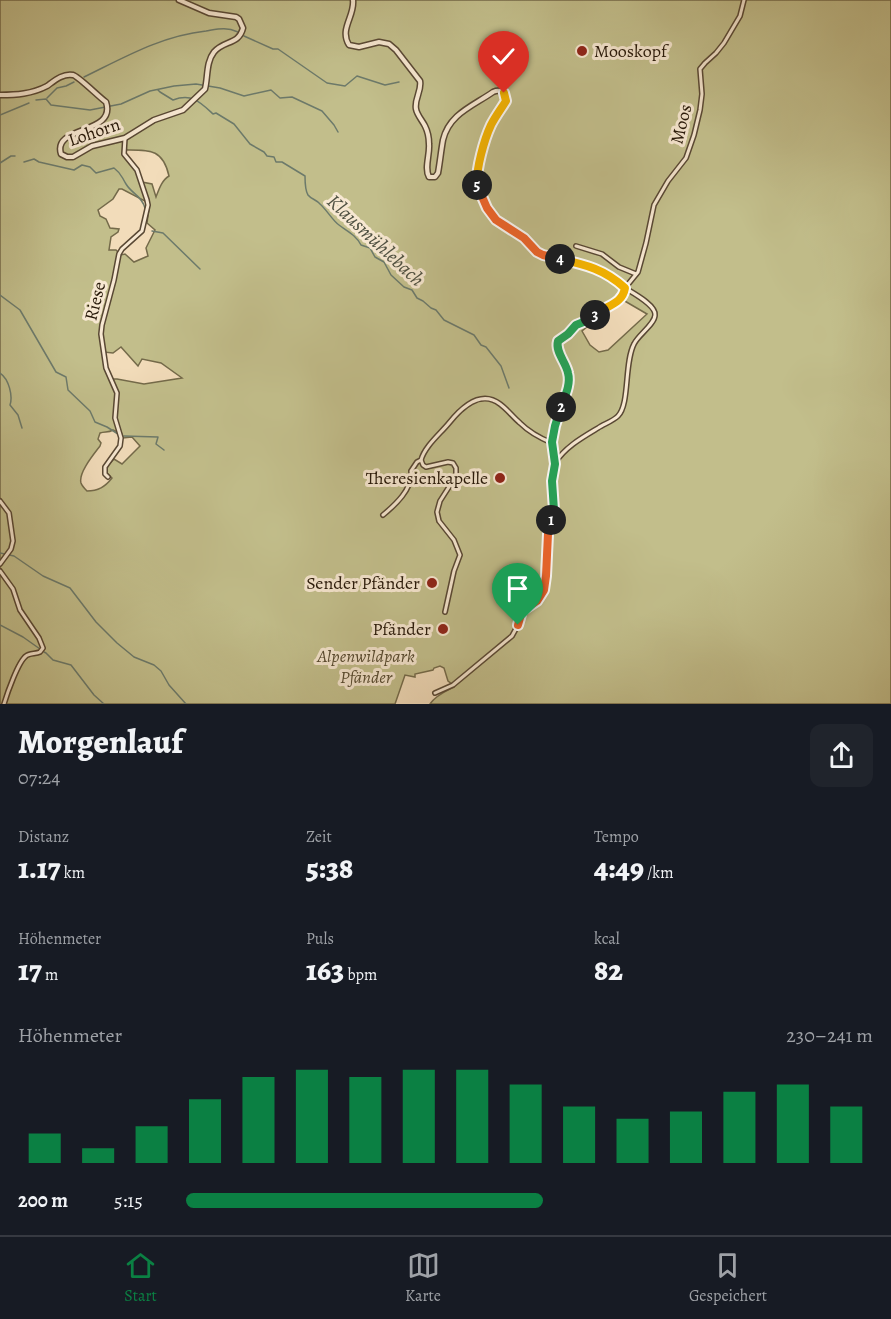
<!DOCTYPE html>
<html lang="de">
<head>
<meta charset="utf-8">
<style>
	body { margin:0; font-family:Alegreya,serif; background:#20242c; color:#f1f3f6; height:100vh; display:flex; flex-direction:column; font-size:22px; white-space:nowrap }
	* { box-sizing:border-box; margin:0 }
	p { font-size:20px; color:#9ea1a6 }
	.icon { flex:none; width:33px; height:33px; fill:none; stroke:currentColor; stroke-width:2; stroke-linecap:round; stroke-linejoin:round }
	.map { position:relative; height:704px; overflow:hidden }
	.drawer { display:flex; flex-direction:column; background:#171b24; flex:1 }
	.drawer>* { flex:none }
	.pin { position:absolute; display:grid; place-items:center; width:51px; height:51px; color:#fff; margin:-62px -26px; border-radius:50% 50% 50% 0; rotate:-45deg; box-shadow:0 0 6px #0007 }
	.pin .icon { rotate:45deg }
	.km { position:absolute; width:30px; height:30px; margin:-15px; border-radius:50%; background:#222; color:#fff; font-size:16px; line-height:30px; text-align:center }
	.round { display:grid; place-items:center; flex:none; width:63px; height:63px; border-radius:12px; background:#20242c }
	.headline { display:flex; align-items:center; justify-content:space-between; height:102px; padding:0 18px }
	h1 { font-size:33px; font-weight:800; line-height:45px }
	.metrics { display:grid; grid-template-columns:repeat(3,1fr); gap:9px; height:102px; padding:6px 18px }
	.metrics div { display:grid; align-content:center }
	.metrics b { font-size:30px; font-weight:800 }
	.metrics small { font-size:16px; font-weight:400 }
	.metrics p { font-size:16px }
	.chart { height:168px; padding:12px 18px }
	.chart p { display:flex; justify-content:space-between }
	.chart svg { width:100%; height:108px; margin-top:6px; stroke:#0b8043; stroke-width:6 }
	ul { padding:0 18px; list-style:none; font-size:20px }
	li { display:grid; grid-template-columns:96px 72px 1fr; align-items:center; height:45px }
	li i { height:15px; border-radius:8px; background:#0b8043 }
	.dock { display:flex; justify-content:space-around; align-items:center; height:84px; border-top:2px solid #363941; background:#171b24; font-size:16px; color:#9ea1a6 }
	.dock a { display:grid; justify-items:center; gap:3px }
	.dock .selected { color:#0b8043 }
	.map>svg:first-child { display:block }
	.green { fill:#c2be8b; stroke:#746a4a; stroke-width:1.5; fill-rule:evenodd }
	.lines { fill:none; stroke-linecap:round; stroke-linejoin:round }
	.stream { stroke:#6c7a6b; stroke-width:1.5 }
	.minor-casing { stroke:#594834; stroke-width:6 }
	.tertiary-casing { stroke:#594834; stroke-width:7 }
	.minor { stroke:#f7e8d2; stroke-width:3 }
	.tertiary { stroke:#f7e8d2; stroke-width:4 }
	.split-1-casing { stroke:#fff; stroke-width:12 }
	.split-2-casing { stroke:#fff; stroke-width:12 }
	.split-3-casing { stroke:#fff; stroke-width:12 }
	.split-4-casing { stroke:#fff; stroke-width:12 }
	.split-5-casing { stroke:#fff; stroke-width:12 }
	.split-6-casing { stroke:#fff; stroke-width:12 }
	.split-1 { stroke:#f0652b; stroke-width:8 }
	.split-2 { stroke:#22a559; stroke-width:8 }
	.split-3 { stroke:#22a559; stroke-width:8 }
	.split-4 { stroke:#f5b400; stroke-width:8 }
	.split-5 { stroke:#f0652b; stroke-width:8 }
	.split-6 { stroke:#f5b400; stroke-width:8 }
	.poi-dot { fill:#8f2418; stroke:#f7e8d2; stroke-width:2 }
	.labels { text-anchor:middle; stroke-width:6; stroke-linejoin:round; paint-order:stroke }
	.poi-label { font-size:18px; fill:#261708; stroke:#f7e8d2; text-anchor:end }
	.street-label { font-size:18px; fill:#261708; stroke:#f7e8d2 }
	.park-label { font-size:18px; font-style:italic; fill:#55492f; stroke:#f7e8d2 }
	.water-label { font-size:20px; font-style:italic; fill:#4f5142; stroke:#f7e8d2 }
</style>
</head>
<body>
<div class="map">
<svg width="891" height="704" viewBox="0 0 891 704">
	<rect width="100%" height="100%" fill="#f2dcba"/>
	<filter id="stains"><feTurbulence type="fractalNoise" baseFrequency=".00333" numOctaves="4"/><feColorMatrix values="0 0 0 0 .2 0 0 0 0 .09 0 0 0 0 .02 0 0 0 .5 -.17"/></filter>
	<radialGradient id="worn" r=".72"><stop offset=".6" stop-color="#630" stop-opacity="0"/><stop offset="1" stop-color="#630" stop-opacity=".3"/></radialGradient>
	<path class="green" d="M 0,0 L 891,0 L 891,704 L 430,704 C 435,696 446,691 454,687 L 453,683 L 452,684 L 448,681 L 444,668 L 440,666 L 434,668 L 433,670 L 415,674 L 415,677 L 405,675 L 395,704 L 0,704 ZM 126,148 L 127,150 C 150,150 163,149 169,176 C 162,180 159,189 156,197 L 152,184 L 142,182 L 139,171 L 126,155 ZM 119,189 L 122,189 L 145,201 L 149,208 L 147,223 L 155,230 L 146,248 L 148,256 L 134,262 L 125,254 L 121,255 L 116,250 L 109,250 L 111,237 L 118,232 L 119,229 L 110,228 L 106,219 L 100,216 L 98,210 L 113,199 ZM 623,300 L 647,314 L 608,350 L 599,352 L 590,345 L 582,331 L 608,310 L 621,303 ZM 121,347 L 138,366 L 142,359 L 161,363 L 182,378 L 144,384 L 117,379 L 110,379 L 104,352 L 113,353 ZM 113,430 L 122,434 L 123,438 L 132,437 L 140,446 L 122,464 L 114,459 L 108,465 L 106,472 L 112,478 C 105,487 98,491 87,491 C 85,489 82,486 81,483 C 78,473 94,454 100,446 L 101,443 L 98,439 L 100,433 C 105,431 108,433 113,430 Z"/>
	<g class="lines">
		<g class="stream">
			<path d="M 244,36 L 273,49 L 278,49 L 327,83 L 345,86 L 357,76 L 385,85 L 399,82"/>
			<path d="M 84,77 C 125,57 161,36 206,31 C 219,29 226,27 238,32"/>
			<path d="M 158,90 L 160,92 L 173,100 C 192,93 200,102 213,114 L 216,113 L 234,124 L 250,144 L 264,152 L 267,156 L 274,157 L 276,162 L 282,162 L 305,176 C 305,182 305,190 308,195 C 311,199 317,200 320,204 C 326,209 333,221 339,225 C 347,231 356,235 361,245 L 370,248 L 375,257 L 384,262 L 391,275 L 404,287 L 412,290 L 417,298 L 423,301 L 431,308 L 436,310 L 444,320 L 474,335 L 481,345 L 486,347 L 501,366 L 509,388"/>
			<path d="M 47,98 L 57,88 L 66,86 L 74,82"/>
			<path d="M 36,100 L 46,99 L 51,105 L 90,110 L 121,104 L 150,91 L 174,86 L 196,84 L 220,88 L 244,96 L 271,90 L 280,98 L 292,97 L 322,111 L 334,125 L 338,132"/>
			<path d="M 0,115 L 29,103"/>
			<path d="M 24,162 L 34,159 L 39,162 L 74,170 L 82,165 L 90,167 L 96,173 L 114,168 C 122,174 121,176 126,184 C 132,194 142,196 145,208"/>
			<path d="M 0,163 L 11,156 L 15,156"/>
			<path d="M 152,231 L 163,233 L 200,269"/>
			<path d="M 0,295 L 20,310 L 56,372 L 66,377 L 68,390 L 90,411 L 95,422 L 107,427 L 118,434"/>
			<path d="M 0,373 C 9,379 13,396 10,405 L 18,415 L 22,428"/>
			<path d="M 124,436 L 158,437 L 156,444 L 164,450"/>
			<path d="M 0,553 L 14,556 L 43,576 L 70,588 L 96,622 L 117,643 L 134,657 L 154,665 L 161,671 L 169,685 L 186,704"/>
			<path d="M 0,625 L 23,637 L 40,649"/>
			<path d="M 44,652 L 46,653 L 53,660 L 71,665 L 94,695 L 104,704"/>
		</g>
		<defs>
			<g id="minor">
				<path d="M 576,246 L 602,254 L 619,267 L 636,274"/>
				<path d="M 421,460 L 423,465 L 426,467 L 448,462 L 453,463 L 456,468 L 456,476 L 440,501 L 437,512 L 439,521 L 454,540 L 460,555 L 454,571 L 445,612"/>
				<path d="M 555,463 C 565,447 583,437 598,428 C 604,424 613,421 618,416 C 630,404 624,363 634,344 C 638,335 655,324 655,315 C 656,305 633,293 625,288"/>
				<path d="M 108,477 L 105,474 L 105,467 L 120,446 L 121,438 L 115,418 L 117,393 L 106,368 L 101,334 L 102,325 L 114,280 L 119,254 L 122,249 L 142,231 L 148,205 L 147,200 L 137,170 L 124,154 L 125,138"/>
				<path d="M 0,501 L 9,513 L 13,541 L 11,549 L 0,564"/>
				<path d="M 383,515 C 395,505 413,489 411,471 L 417,462 L 421,460 C 425,446 440,434 449,423 C 461,408 480,389 500,404 C 507,409 513,417 520,423 C 529,432 540,438 552,443"/>
				<path d="M 0,571 L 13,589 L 20,610 L 39,638 L 43,648 L 40,652 C 36,654 29,653 26,656 C 18,662 7,694 4,704"/>
				<path d="M 435,693 L 453,685 L 512,636 L 518,625 L 522,611 L 537,601 L 544,590 L 546,583 L 548,534 L 554,510 L 552,481 L 555,464 L 552,443 L 553,435 C 556,419 570,389 569,375 C 568,364 558,355 557,344 L 560,339 L 568,334 L 577,325 L 590,319 L 603,309 L 619,301 L 624,295 L 625,288 L 638,272 L 646,243 L 654,205 L 668,181 L 686,158 L 694,135 L 700,110 L 702,94 L 700,69 L 705,63 L 716,53 L 724,43 L 740,16 L 744,0"/>
			</g>
			<g id="tertiary">
				<path d="M 353,0 C 355,16 339,29 349,45 L 359,47 L 379,42 L 389,44 L 396,50 L 420,81 C 422,91 414,99 416,109 C 417,115 422,120 425,126 C 428,132 429,138 429,144 C 430,155 424,168 429,177 L 435,177 L 438,173 C 440,162 441,151 443,140 C 449,114 473,106 493,92 C 500,89 507,92 506,101 L 490,127 L 478,169 L 477,180 L 479,190 L 490,213 L 500,223 L 524,238 L 539,253 L 581,263 L 594,268 L 610,277 L 625,288"/>
				<path d="M 0,95 C 16,95 32,94 47,86 C 54,81 63,73 73,75 C 78,76 99,97 106,102 C 117,135 52,125 61,154 L 67,157 L 73,157 L 92,146 L 125,138 L 154,120 L 183,110 L 205,89 C 208,77 206,62 214,52 C 224,40 239,45 243,28 L 239,19 L 236,17 L 209,13 L 179,0"/>
			</g>
		</defs>
		<use href="#minor" class="minor-casing"/>
		<use href="#tertiary" class="tertiary-casing"/>
		<use href="#minor" class="minor"/>
		<use href="#tertiary" class="tertiary"/>
	</g>
	<g class="lines">
		<defs>
			<path id="split-1" d="M 518,625 L 522,611 L 537,601 L 544,590 L 546,576 L 548,534 L 551,520"/>
			<path id="split-2" d="M 551,520 L 554,510 L 552,481 L 555,464 L 552,442 L 555,426 L 561,407"/>
			<path id="split-3" d="M 561,407 C 565,396 571,384 568,373 C 566,362 555,352 558,341 L 568,334 L 576,325 L 586,321 L 595,315"/>
			<path id="split-4" d="M 560,259 C 586,265 604,269 625,288 C 622,305 606,305 595,315"/>
			<path id="split-5" d="M 477,185 L 487,208 L 496,220 L 524,238 L 537,252 L 543,255 L 560,259"/>
			<path id="split-6" d="M 477,185 C 476,169 484,140 491,125 C 495,117 501,109 506,101 L 504,93"/>
		</defs>
		<use href="#split-1" class="split-1-casing"/>
		<use href="#split-2" class="split-2-casing"/>
		<use href="#split-3" class="split-3-casing"/>
		<use href="#split-4" class="split-4-casing"/>
		<use href="#split-5" class="split-5-casing"/>
		<use href="#split-6" class="split-6-casing"/>
		<use href="#split-1" class="split-1"/>
		<use href="#split-2" class="split-2"/>
		<use href="#split-3" class="split-3"/>
		<use href="#split-4" class="split-4"/>
		<use href="#split-5" class="split-5"/>
		<use href="#split-6" class="split-6"/>
	</g>
	<g class="poi-dot">
		<circle cx="582" cy="51" r="6"/>
		<circle cx="500" cy="478" r="6"/>
		<circle cx="432" cy="583" r="6"/>
		<circle cx="443" cy="629" r="6"/>
	</g>
	<g class="labels">
		<g class="poi-label">
			<text x="594" y="57" text-anchor="start">Mooskopf</text>
			<text x="488" y="484">Theresienkapelle</text>
			<text x="420" y="589">Sender Pfänder</text>
			<text x="431" y="635">Pfänder</text>
		</g>
		<g class="street-label">
			<text transform="translate(681 124) rotate(-76)" y="6">Moos</text>
			<text transform="translate(94 132) rotate(-19)" y="6">Lohorn</text>
			<text transform="translate(95 301) rotate(-76)" y="6">Riese</text>
		</g>
		<g class="park-label">
			<text x="366" y="662">Alpenwildpark<tspan x="366" dy="21">Pfänder</tspan></text>
		</g>
		<g class="water-label">
			<text transform="translate(376 240) rotate(43)" y="7">Klausmühlebach</text>
		</g>
	</g>
	<rect width="100%" height="100%" filter="url(#stains)"/>
	<rect width="100%" height="100%" fill="url(#worn)"/>
</svg>
<div class="pin" style="left:518px;top:625px;background:#1e9e55"><svg class="icon" aria-label="arrive" viewBox="0 0 24 24"><path d="M6 21V4h12l-3 4 3 4H6"/></svg></div>
<div class="pin" style="left:504px;top:93px;background:#d93025"><svg class="icon" aria-label="check" viewBox="0 0 24 24"><path d="M5 12l5 5 9-10"/></svg></div>
<b class="km" style="left:551px;top:520px">1</b>
<b class="km" style="left:561px;top:407px">2</b>
<b class="km" style="left:595px;top:315px">3</b>
<b class="km" style="left:560px;top:259px">4</b>
<b class="km" style="left:477px;top:185px">5</b>
</div>
<section class="drawer">
<div class="headline"><div><h1>Morgenlauf</h1><p>07:24</p></div><a class="round"><svg class="icon" aria-label="share" viewBox="0 0 24 24"><path d="M12 15V3M7 8l5-5 5 5M5 13v7h14v-7"/></svg></a></div>
<div class="metrics">
<div><p>Distanz</p><b>1.17<small> km</small></b></div>
<div><p>Zeit</p><b>5:38</b></div>
<div><p>Tempo</p><b>4:49<small> /km</small></b></div>
</div>
<div class="metrics">
<div><p>Höhenmeter</p><b>17<small> m</small></b></div>
<div><p>Puls</p><b>163<small> bpm</small></b></div>
<div><p>kcal</p><b>82</b></div>
</div>
<div class="chart"><p><span>Höhenmeter</span>230–241 m</p>
<svg viewBox="0 0 160 44" preserveAspectRatio="none"><path d="M5 44V32M15 44V38M25 44V29M35 44V18M45 44V9M55 44V6M65 44V9M75 44V6M85 44V6M95 44V12M105 44V21M115 44V26M125 44V23M135 44V15M145 44V12M155 44V21"/></svg>
</div>
<ul>
<li><b>200 m</b>5:15<i style="width:52%"></i></li>
</ul>
</section>
<nav class="dock">
<a class="selected"><svg class="icon" aria-label="home" viewBox="0 0 24 24"><path d="M3 11l9-7 9 7M6 9v11h12V9"/></svg>Start</a>
<a><svg class="icon" aria-label="map" viewBox="0 0 24 24"><path d="M3 6l6-2 6 2 6-2v14l-6 2-6-2-6 2zM9 4v14M15 6v14"/></svg>Karte</a>
<a><svg class="icon" aria-label="saved" viewBox="0 0 24 24"><path d="M7 4h10v16l-5-4-5 4z"/></svg>Gespeichert</a>
</nav>
</body>
</html>
